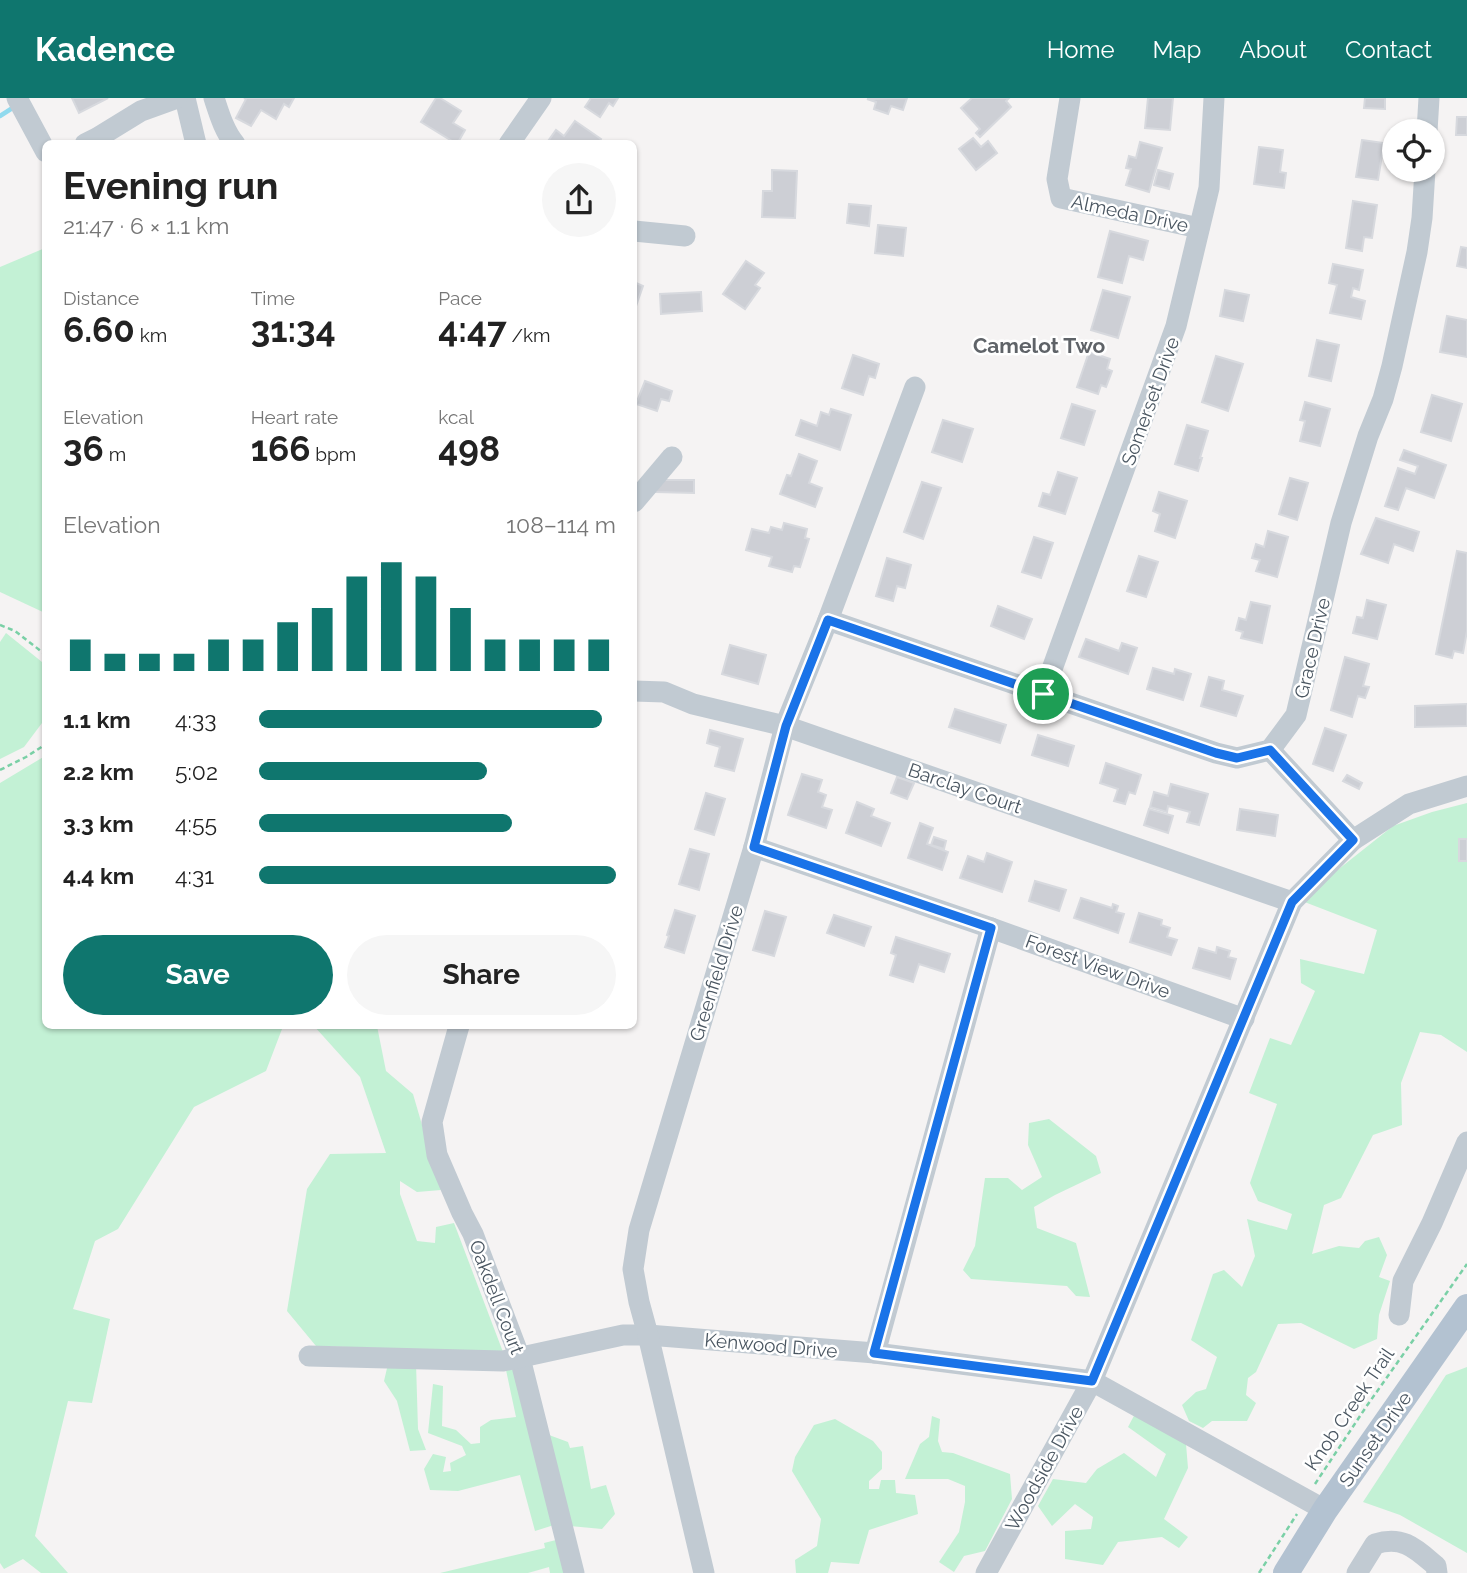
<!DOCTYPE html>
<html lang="en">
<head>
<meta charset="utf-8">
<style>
	body { margin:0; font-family:Raleway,sans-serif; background:#f6f6f6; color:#222; height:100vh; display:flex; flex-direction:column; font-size:26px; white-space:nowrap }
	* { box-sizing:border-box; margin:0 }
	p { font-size:23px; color:#767676 }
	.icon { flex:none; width:38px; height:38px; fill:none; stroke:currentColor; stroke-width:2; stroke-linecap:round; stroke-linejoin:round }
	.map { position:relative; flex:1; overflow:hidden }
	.side { position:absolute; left:42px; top:42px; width:595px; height:889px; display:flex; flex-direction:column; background:#fff; border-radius:10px; box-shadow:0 2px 5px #0004 }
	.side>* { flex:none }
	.fabs { position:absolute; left:1382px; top:21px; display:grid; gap:14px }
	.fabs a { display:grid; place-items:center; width:63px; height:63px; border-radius:50%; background:#fff; box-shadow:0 2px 5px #0004; font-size:35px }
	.pin { position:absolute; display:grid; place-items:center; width:60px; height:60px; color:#fff; margin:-30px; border:4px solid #fff; border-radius:50%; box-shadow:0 2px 7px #0007 }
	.round { display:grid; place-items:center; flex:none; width:74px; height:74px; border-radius:37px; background:#f6f6f6 }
	.headline { display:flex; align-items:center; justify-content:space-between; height:119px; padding:0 21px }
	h1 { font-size:38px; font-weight:700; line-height:52px }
	.figures { display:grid; grid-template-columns:repeat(3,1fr); gap:10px; height:119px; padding:7px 21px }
	.figures div { display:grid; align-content:center }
	.figures b { font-size:35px; font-weight:700 }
	.figures small { font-size:19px; font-weight:400 }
	.figures p { font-size:19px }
	.chart { height:196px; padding:14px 21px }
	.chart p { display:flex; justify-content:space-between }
	.chart svg { width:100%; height:126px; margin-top:7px; stroke:#0f766e; stroke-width:6 }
	.cta { display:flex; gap:14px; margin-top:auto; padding:14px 21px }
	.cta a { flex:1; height:80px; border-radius:42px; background:#0f766e; color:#fff; font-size:28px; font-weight:700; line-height:80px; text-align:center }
	.cta a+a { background:#f6f6f6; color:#222 }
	ul { padding:0 21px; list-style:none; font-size:23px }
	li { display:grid; grid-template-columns:112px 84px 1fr; align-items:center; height:52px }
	li i { height:18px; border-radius:9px; background:#0f766e }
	header { display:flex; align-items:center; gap:42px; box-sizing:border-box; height:98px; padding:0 35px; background:#0f766e; color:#fff }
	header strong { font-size:33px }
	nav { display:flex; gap:38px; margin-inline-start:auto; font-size:24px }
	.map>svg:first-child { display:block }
	.green { fill:#c3f1d5 }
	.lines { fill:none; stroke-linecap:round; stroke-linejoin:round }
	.stream { stroke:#90daee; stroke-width:4.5 }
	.building { fill:#cdcfd5; stroke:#d7d9de; stroke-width:2 }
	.path { stroke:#7ad0a6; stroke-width:2.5; stroke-dasharray:5 3.5; stroke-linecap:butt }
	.minor { stroke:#c1cad2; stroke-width:21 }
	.major { stroke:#b3c2d1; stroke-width:26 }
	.route-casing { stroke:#fff; stroke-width:14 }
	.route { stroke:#1a73e8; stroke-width:9 }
	.labels { text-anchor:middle; stroke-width:5; stroke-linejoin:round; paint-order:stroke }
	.street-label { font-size:19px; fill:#4a5661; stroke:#fff }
	.neighbourhood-label { font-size:21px; font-weight:bold; fill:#5f6368; stroke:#fff }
</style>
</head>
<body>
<header>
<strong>Kadence</strong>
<nav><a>Home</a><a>Map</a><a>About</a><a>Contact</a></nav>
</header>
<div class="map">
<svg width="1467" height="1475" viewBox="0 0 1467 1475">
	<rect width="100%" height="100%" fill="#f5f3f3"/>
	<g class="green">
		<path d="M 45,150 L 45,515 L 0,494 L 0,169 Z"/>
		<path d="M 6,535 L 42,564 L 45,568 L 45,621 L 24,649 L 0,661 L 0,544 Z"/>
		<path d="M 45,658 L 46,928 L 291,928 L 282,931 L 266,973 L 194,1009 L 118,1131 L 95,1143 L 73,1211 L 110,1221 L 92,1305 L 68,1303 L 35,1438 L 68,1475 L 41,1475 L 23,1461 L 4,1471 L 0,1465 L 0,685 Z"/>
		<path d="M 1467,705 L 1467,954 L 1441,937 L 1420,934 L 1401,985 L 1402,1027 L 1373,1037 L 1341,1100 L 1324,1107 L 1312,1156 L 1339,1148 L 1359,1150 L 1365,1143 L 1379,1139 L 1387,1157 L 1379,1179 L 1390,1183 L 1379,1217 L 1377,1241 L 1354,1251 L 1301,1225 L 1278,1226 L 1256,1274 L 1248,1280 L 1246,1297 L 1256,1305 L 1247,1323 L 1212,1323 L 1203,1330 L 1189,1323 L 1182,1307 L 1196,1294 L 1206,1291 L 1217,1259 L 1191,1242 L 1213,1176 L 1224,1172 L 1242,1189 L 1255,1158 L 1247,1121 L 1287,1132 L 1292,1116 L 1258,1103 L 1250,1085 L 1277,1006 L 1249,995 L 1270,940 L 1291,947 L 1315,893 L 1301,885 L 1300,861 L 1364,876 L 1377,832 L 1302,803 L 1335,774 L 1393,728 L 1432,714 Z"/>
		<path d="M 314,928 L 377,928 L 386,973 L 413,996 L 441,1092 L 417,1094 L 400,1083 L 400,1096 L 417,1143 L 435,1145 L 436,1129 L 454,1125 L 503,1254 L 316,1248 L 287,1213 L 307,1091 L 330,1056 L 386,1055 L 360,979 Z"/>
		<path d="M 1049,1021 L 1096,1058 L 1101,1075 L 1055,1097 L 1034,1109 L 1037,1130 L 1076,1145 L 1090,1199 L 1076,1198 L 1067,1188 L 971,1181 L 963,1172 L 975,1148 L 985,1080 L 1008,1080 L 1022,1092 L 1042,1079 L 1028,1047 L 1029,1025 Z"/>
		<path d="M 416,1265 L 418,1331 L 426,1352 L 410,1353 L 397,1303 L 384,1283 L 388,1266 Z"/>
		<path d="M 1467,1269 L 1467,1455 L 1400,1417 L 1363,1404 L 1446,1277 Z"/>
		<path d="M 506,1272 L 517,1272 L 554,1427 L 535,1433 L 520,1377 L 458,1393 L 430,1392 L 424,1371 L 433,1356 L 446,1359 L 443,1374 L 451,1373 L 450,1365 L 466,1357 L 462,1348 L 428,1335 L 433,1286 L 443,1288 L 442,1328 L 456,1332 L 471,1346 L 480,1345 L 480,1329 L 491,1322 L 516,1319 Z"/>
		<path d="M 1136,1314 L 1186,1346 L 1188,1370 L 1164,1421 L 1188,1439 L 1179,1450 L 1162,1439 L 1118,1444 L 1103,1467 L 1065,1461 L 1065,1433 L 1091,1431 L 1093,1419 L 1075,1406 L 1052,1428 L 1038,1408 L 1053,1381 L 1086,1385 L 1097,1371 L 1124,1355 L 1156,1379 L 1166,1356 L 1128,1329 Z"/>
		<path d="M 932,1318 L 940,1321 L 938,1343 L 942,1354 L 953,1355 L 1010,1376 L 1012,1401 L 985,1453 L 964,1458 L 954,1474 L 939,1464 L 959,1434 L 965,1404 L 965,1388 L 948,1381 L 905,1381 L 920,1346 L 929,1339 Z"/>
		<path d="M 835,1321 L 873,1343 L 882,1354 L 882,1371 L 869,1383 L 869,1391 L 879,1391 L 881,1382 L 895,1382 L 896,1395 L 915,1397 L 918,1416 L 869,1432 L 859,1466 L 831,1464 L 828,1475 L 796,1475 L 795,1462 L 817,1448 L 821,1421 L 792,1373 L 795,1359 L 814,1327 Z"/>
		<path d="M 549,1337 L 568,1344 L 570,1350 L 583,1348 L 591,1391 L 606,1387 L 615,1416 L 602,1431 L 570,1428 Z"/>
		<path d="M 560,1441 L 568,1475 L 550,1475 L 549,1469 L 528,1475 L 440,1475 L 545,1450 L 544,1445 Z"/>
	</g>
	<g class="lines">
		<path class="stream" d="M 0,18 L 14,9"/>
	</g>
	<g class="building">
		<path d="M 72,0 L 108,0 L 79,15 Z"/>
		<path d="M 244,0 L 294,0 L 289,9 L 284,6 L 276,21 L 261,12 L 251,28 L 236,20 L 246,1 Z"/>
		<path d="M 436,0 L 440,0 L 461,13 L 453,25 L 465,32 L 457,46 L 421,24 Z"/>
		<path d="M 591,0 L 618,0 L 613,8 L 609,5 L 600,19 L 585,9 Z"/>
		<path d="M 907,0 L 903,12 L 891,8 L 888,16 L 874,11 L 876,4 L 867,1 Z"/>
		<path d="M 972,0 L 1009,0 L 1006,3 L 1011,9 L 980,39 L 976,35 L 980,31 L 961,10 Z"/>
		<path d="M 1148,0 L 1173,0 L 1170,32 L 1145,30 Z"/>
		<path d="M 1365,0 L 1385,0 L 1385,11 L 1364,10 Z"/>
		<path d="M 1457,19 L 1467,19 L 1467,37 L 1456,37 Z"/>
		<path d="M 575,23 L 601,41 L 598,46 L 546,46 L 556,32 L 564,38 Z"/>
		<path d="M 973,40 L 981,49 L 988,43 L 997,55 L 976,72 L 959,51 Z"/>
		<path d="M 1362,42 L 1384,45 L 1378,82 L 1356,79 Z"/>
		<path d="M 1140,44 L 1162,50 L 1149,94 L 1126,87 L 1131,71 L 1126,70 L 1129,58 L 1136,60 Z"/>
		<path d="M 1259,49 L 1283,52 L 1280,74 L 1286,75 L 1284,90 L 1254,86 Z"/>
		<path d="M 772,72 L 797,73 L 795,120 L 762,119 L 763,93 L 772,93 Z"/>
		<path d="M 1158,72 L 1173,76 L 1169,91 L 1154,87 Z"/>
		<path d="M 1353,103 L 1377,107 L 1372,140 L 1364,139 L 1362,153 L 1346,150 Z"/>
		<path d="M 849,106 L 871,108 L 869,128 L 847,125 Z"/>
		<path d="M 878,127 L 906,130 L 903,158 L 875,155 Z"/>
		<path d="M 1110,133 L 1148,143 L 1143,162 L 1129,158 L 1122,185 L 1098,179 Z"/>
		<path d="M 1461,149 L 1467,150 L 1467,170 L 1457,168 Z"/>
		<path d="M 746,163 L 764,175 L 755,187 L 760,190 L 745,211 L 723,196 Z"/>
		<path d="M 1333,166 L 1363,172 L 1359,192 L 1353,190 L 1351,199 L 1365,203 L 1361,221 L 1330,215 L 1337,187 L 1329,185 Z"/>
		<path d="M 634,184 L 643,188 L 636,208 L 634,207 Z"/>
		<path d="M 1103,192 L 1130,199 L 1118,240 L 1091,232 Z"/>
		<path d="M 1225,192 L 1249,197 L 1243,223 L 1220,218 Z"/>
		<path d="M 701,194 L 702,213 L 661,216 L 660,196 Z"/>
		<path d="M 1447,218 L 1467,222 L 1467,259 L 1440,254 Z"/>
		<path d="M 1317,242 L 1339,247 L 1331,283 L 1309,278 Z"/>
		<path d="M 1089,254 L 1110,261 L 1107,271 L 1112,273 L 1106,289 L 1101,287 L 1098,296 L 1077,289 Z"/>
		<path d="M 853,257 L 879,266 L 875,280 L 869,278 L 863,297 L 842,290 Z"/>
		<path d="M 1216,258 L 1243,266 L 1228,313 L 1202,304 Z"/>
		<path d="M 645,283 L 672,293 L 669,303 L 661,301 L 657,313 L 636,306 Z"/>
		<path d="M 1432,297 L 1462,306 L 1451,343 L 1421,334 Z"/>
		<path d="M 1305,304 L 1330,311 L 1320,348 L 1300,343 L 1305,323 L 1300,322 Z"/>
		<path d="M 1072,306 L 1095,313 L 1084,347 L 1061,340 Z"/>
		<path d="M 831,311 L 851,317 L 840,352 L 796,337 L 801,322 L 817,328 L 821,314 L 829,317 Z"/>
		<path d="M 943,322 L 973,331 L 962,364 L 932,354 Z"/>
		<path d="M 1187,327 L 1208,333 L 1200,360 L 1202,360 L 1198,373 L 1175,366 Z"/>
		<path d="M 1404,352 L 1446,367 L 1434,400 L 1406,390 L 1398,412 L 1385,408 L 1398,370 L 1415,376 L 1418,368 L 1400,362 Z"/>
		<path d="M 799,356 L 817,363 L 809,385 L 822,390 L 815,409 L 780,396 L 787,377 L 791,378 Z"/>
		<path d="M 1058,374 L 1077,380 L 1065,416 L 1039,408 L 1043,395 L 1050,397 Z"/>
		<path d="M 1290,380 L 1308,385 L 1297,422 L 1279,416 Z"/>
		<path d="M 656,382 L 694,382 L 694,395 L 656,394 Z"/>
		<path d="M 922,384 L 941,390 L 923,441 L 904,434 Z"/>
		<path d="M 1159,394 L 1187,403 L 1175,440 L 1155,433 L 1160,416 L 1153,413 Z"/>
		<path d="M 1376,420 L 1419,434 L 1413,453 L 1394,446 L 1388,465 L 1361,456 Z"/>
		<path d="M 784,425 L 807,431 L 805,440 L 809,441 L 800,469 L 794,468 L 792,474 L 769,468 L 772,459 L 746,452 L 752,431 L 769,435 L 771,429 L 782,432 Z"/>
		<path d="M 1268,433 L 1288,439 L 1277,479 L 1256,473 L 1260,462 L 1252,460 L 1256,446 L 1264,449 Z"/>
		<path d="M 1034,439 L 1053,445 L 1041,480 L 1022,474 Z"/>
		<path d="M 1457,453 L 1467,455 L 1467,533 L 1463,555 L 1454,553 L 1452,560 L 1436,556 Z"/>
		<path d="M 1139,458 L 1158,464 L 1146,499 L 1127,493 Z"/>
		<path d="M 887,460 L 911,467 L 905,490 L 897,488 L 893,503 L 876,498 Z"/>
		<path d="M 1367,502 L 1386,507 L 1377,541 L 1353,535 L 1357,519 L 1363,520 Z"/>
		<path d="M 1251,504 L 1270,508 L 1262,545 L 1241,540 L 1243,534 L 1236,532 L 1239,520 L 1246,522 Z"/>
		<path d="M 998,508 L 1032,521 L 1024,541 L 991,528 Z"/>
		<path d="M 1086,541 L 1119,553 L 1122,545 L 1137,550 L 1128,576 L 1079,559 Z"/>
		<path d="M 730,547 L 766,557 L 758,586 L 722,576 Z"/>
		<path d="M 1345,559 L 1369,566 L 1363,588 L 1369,589 L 1365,600 L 1358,598 L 1352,619 L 1331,612 Z"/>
		<path d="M 1153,570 L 1174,576 L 1175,571 L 1191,576 L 1183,602 L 1147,591 Z"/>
		<path d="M 1209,579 L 1224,583 L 1222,592 L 1243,598 L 1236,618 L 1201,608 Z"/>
		<path d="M 1467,606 L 1467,628 L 1415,629 L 1415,608 Z"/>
		<path d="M 955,611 L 1006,627 L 1000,645 L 949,629 Z"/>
		<path d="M 1325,630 L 1346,637 L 1333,673 L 1313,666 Z"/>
		<path d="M 710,632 L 743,641 L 734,673 L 715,668 L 720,649 L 707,645 Z"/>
		<path d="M 1038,637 L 1074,648 L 1068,668 L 1032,657 Z"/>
		<path d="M 1106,665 L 1141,677 L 1135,696 L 1129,694 L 1125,706 L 1114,703 L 1118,691 L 1100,685 Z"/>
		<path d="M 802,676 L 822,682 L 818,694 L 826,697 L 822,709 L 832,712 L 826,730 L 788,717 Z"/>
		<path d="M 1347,677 L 1362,685 L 1359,691 L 1343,683 Z"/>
		<path d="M 897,679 L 914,685 L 907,701 L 891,695 Z"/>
		<path d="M 1171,686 L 1208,696 L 1199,727 L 1187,724 L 1190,714 L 1168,708 L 1167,714 L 1150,709 L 1154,694 L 1168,698 Z"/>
		<path d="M 706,695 L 725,701 L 714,737 L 695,731 Z"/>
		<path d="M 857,704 L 874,711 L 871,718 L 890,725 L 881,748 L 846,735 Z"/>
		<path d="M 1149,711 L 1173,718 L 1168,735 L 1144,727 Z"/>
		<path d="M 1240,711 L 1278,717 L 1275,738 L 1237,732 Z"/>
		<path d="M 920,725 L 933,730 L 927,746 L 948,754 L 942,772 L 908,760 Z"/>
		<path d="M 934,739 L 946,743 L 944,751 L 931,747 Z"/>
		<rect x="1459" y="741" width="8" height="22"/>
		<path d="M 690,751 L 709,756 L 699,792 L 679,786 Z"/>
		<path d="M 987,755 L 1012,764 L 1002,794 L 960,780 L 968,758 L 984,764 Z"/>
		<path d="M 1035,783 L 1066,792 L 1059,813 L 1029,803 Z"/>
		<path d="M 1081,800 L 1112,810 L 1113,806 L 1118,808 L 1116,814 L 1124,816 L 1118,835 L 1074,820 Z"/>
		<path d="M 675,812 L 695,818 L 684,855 L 665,849 L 669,838 L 667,837 Z"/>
		<path d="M 765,813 L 786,819 L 774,858 L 753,852 Z"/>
		<path d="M 1139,815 L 1162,822 L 1161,827 L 1170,830 L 1167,839 L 1177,842 L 1171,857 L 1130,844 Z"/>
		<path d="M 834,817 L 871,829 L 864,848 L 827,835 Z"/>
		<path d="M 896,839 L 950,856 L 944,874 L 919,866 L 913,884 L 890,877 L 896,857 L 891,855 Z"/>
		<path d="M 1217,849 L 1230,853 L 1228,859 L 1236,861 L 1230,881 L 1193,870 L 1199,850 L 1216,855 Z"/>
	</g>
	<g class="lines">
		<g class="path">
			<path d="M 0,527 L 15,533 L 46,557"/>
			<path d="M 0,672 L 26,659 L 46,646"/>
			<path d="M 1315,1386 L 1366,1309 L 1467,1166"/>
			<path d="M 1259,1475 L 1297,1416"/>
		</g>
		<g class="minor">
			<path d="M 17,0 L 46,54"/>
			<path d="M 185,0 L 196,46"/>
			<path d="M 214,0 C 219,15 224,33 235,46"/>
			<path d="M 1070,0 L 1057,81 L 1061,100 L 1199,130"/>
			<path d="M 1427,33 L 1429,0"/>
			<path d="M 85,46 L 97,40 L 141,13 L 177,0"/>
			<path d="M 509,46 L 541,0"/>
			<path d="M 634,133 L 685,138"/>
			<path d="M 634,404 L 672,359"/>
			<path d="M 828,522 L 1216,655 L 1237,660 L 1270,652 L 1296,617 L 1341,425 L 1368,338 L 1383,301 L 1392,268 L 1417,154 L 1422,120 L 1425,72"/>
			<path d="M 634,593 L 664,594 L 693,606 L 785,628 L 1292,804"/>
			<path d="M 1043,596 L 1176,228 L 1209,90 L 1214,0"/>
			<path d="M 1270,652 L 1353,742"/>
			<path d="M 754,749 L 991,830 L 1244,921"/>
			<path d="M 459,928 L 432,1024 L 437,1057 L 462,1115 L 473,1136 L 520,1260 L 574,1475"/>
			<path d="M 1399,1217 L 1403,1183 L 1432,1125 L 1467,1044"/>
			<path d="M 875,1255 L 991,830"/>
			<path d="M 309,1258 L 503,1263 L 623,1237 L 648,1237 L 875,1255 L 1092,1283 L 1325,1412"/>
			<path d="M 704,1475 L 648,1237 L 639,1204 L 633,1171 L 639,1132 L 754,749 L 785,628 L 828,522 L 915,289"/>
			<path d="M 986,1475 L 1092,1283 L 1292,804 L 1353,742 L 1409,706 L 1467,688"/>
			<path d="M 1357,1475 L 1375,1446 C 1403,1437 1416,1451 1436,1468 L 1437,1475"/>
		</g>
		<path class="major" d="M 1286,1475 L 1325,1412 L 1467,1209"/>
	</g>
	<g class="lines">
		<defs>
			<path id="route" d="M 828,522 L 1216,655 L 1237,660 L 1270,652 L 1353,742 L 1292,804 L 1092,1283 L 874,1255 L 991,830 L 754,749 L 786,628 Z"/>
		</defs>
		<use href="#route" class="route-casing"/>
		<use href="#route" class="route"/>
	</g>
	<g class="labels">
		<g class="street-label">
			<text transform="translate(1130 115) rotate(12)" y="7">Almeda Drive</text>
			<text transform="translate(1150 303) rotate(-70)" y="7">Somerset Drive</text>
			<text transform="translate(1312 550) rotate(-77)" y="7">Grace Drive</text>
			<text transform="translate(965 690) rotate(19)" y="7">Barclay Court</text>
			<text transform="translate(1098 868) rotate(20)" y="7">Forest View Drive</text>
			<text transform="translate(716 875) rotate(-73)" y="7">Greenfield Drive</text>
			<text transform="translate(497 1199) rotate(69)" y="7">Oakdell Court</text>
			<text transform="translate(771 1247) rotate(5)" y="7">Kenwood Drive</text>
			<text transform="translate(1349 1311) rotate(-56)" y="7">Knob Creek Trail</text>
			<text transform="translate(1375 1341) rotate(-55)" y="7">Sunset Drive</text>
			<text transform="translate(1044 1370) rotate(-61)" y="7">Woodside Drive</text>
		</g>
		<g class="neighbourhood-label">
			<text x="1039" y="255">Camelot Two</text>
		</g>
	</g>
</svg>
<div class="fabs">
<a><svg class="icon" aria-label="locate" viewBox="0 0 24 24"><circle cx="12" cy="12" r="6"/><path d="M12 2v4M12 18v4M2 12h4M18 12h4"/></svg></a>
</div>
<div class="pin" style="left:1043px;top:596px;background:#1e9e55"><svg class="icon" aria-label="arrive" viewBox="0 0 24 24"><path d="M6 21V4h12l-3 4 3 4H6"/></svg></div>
<section class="side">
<div class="headline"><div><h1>Evening run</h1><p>21:47 · 6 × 1.1 km</p></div><a class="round"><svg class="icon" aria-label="share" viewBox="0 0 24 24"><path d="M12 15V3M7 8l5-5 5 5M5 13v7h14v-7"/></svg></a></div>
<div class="figures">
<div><p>Distance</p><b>6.60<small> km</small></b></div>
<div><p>Time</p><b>31:34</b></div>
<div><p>Pace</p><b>4:47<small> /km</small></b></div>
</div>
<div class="figures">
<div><p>Elevation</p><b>36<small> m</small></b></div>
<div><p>Heart rate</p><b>166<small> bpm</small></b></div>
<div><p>kcal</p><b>498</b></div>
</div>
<div class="chart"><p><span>Elevation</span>108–114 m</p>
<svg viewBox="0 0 160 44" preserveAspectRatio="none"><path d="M5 44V33M15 44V38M25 44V38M35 44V38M45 44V33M55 44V33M65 44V27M75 44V22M85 44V11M95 44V6M105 44V11M115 44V22M125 44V33M135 44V33M145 44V33M155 44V33"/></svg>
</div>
<ul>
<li><b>1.1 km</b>4:33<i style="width:96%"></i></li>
<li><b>2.2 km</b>5:02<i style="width:64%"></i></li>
<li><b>3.3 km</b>4:55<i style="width:71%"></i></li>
<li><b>4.4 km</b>4:31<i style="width:100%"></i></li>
</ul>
<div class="cta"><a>Save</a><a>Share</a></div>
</section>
</div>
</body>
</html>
